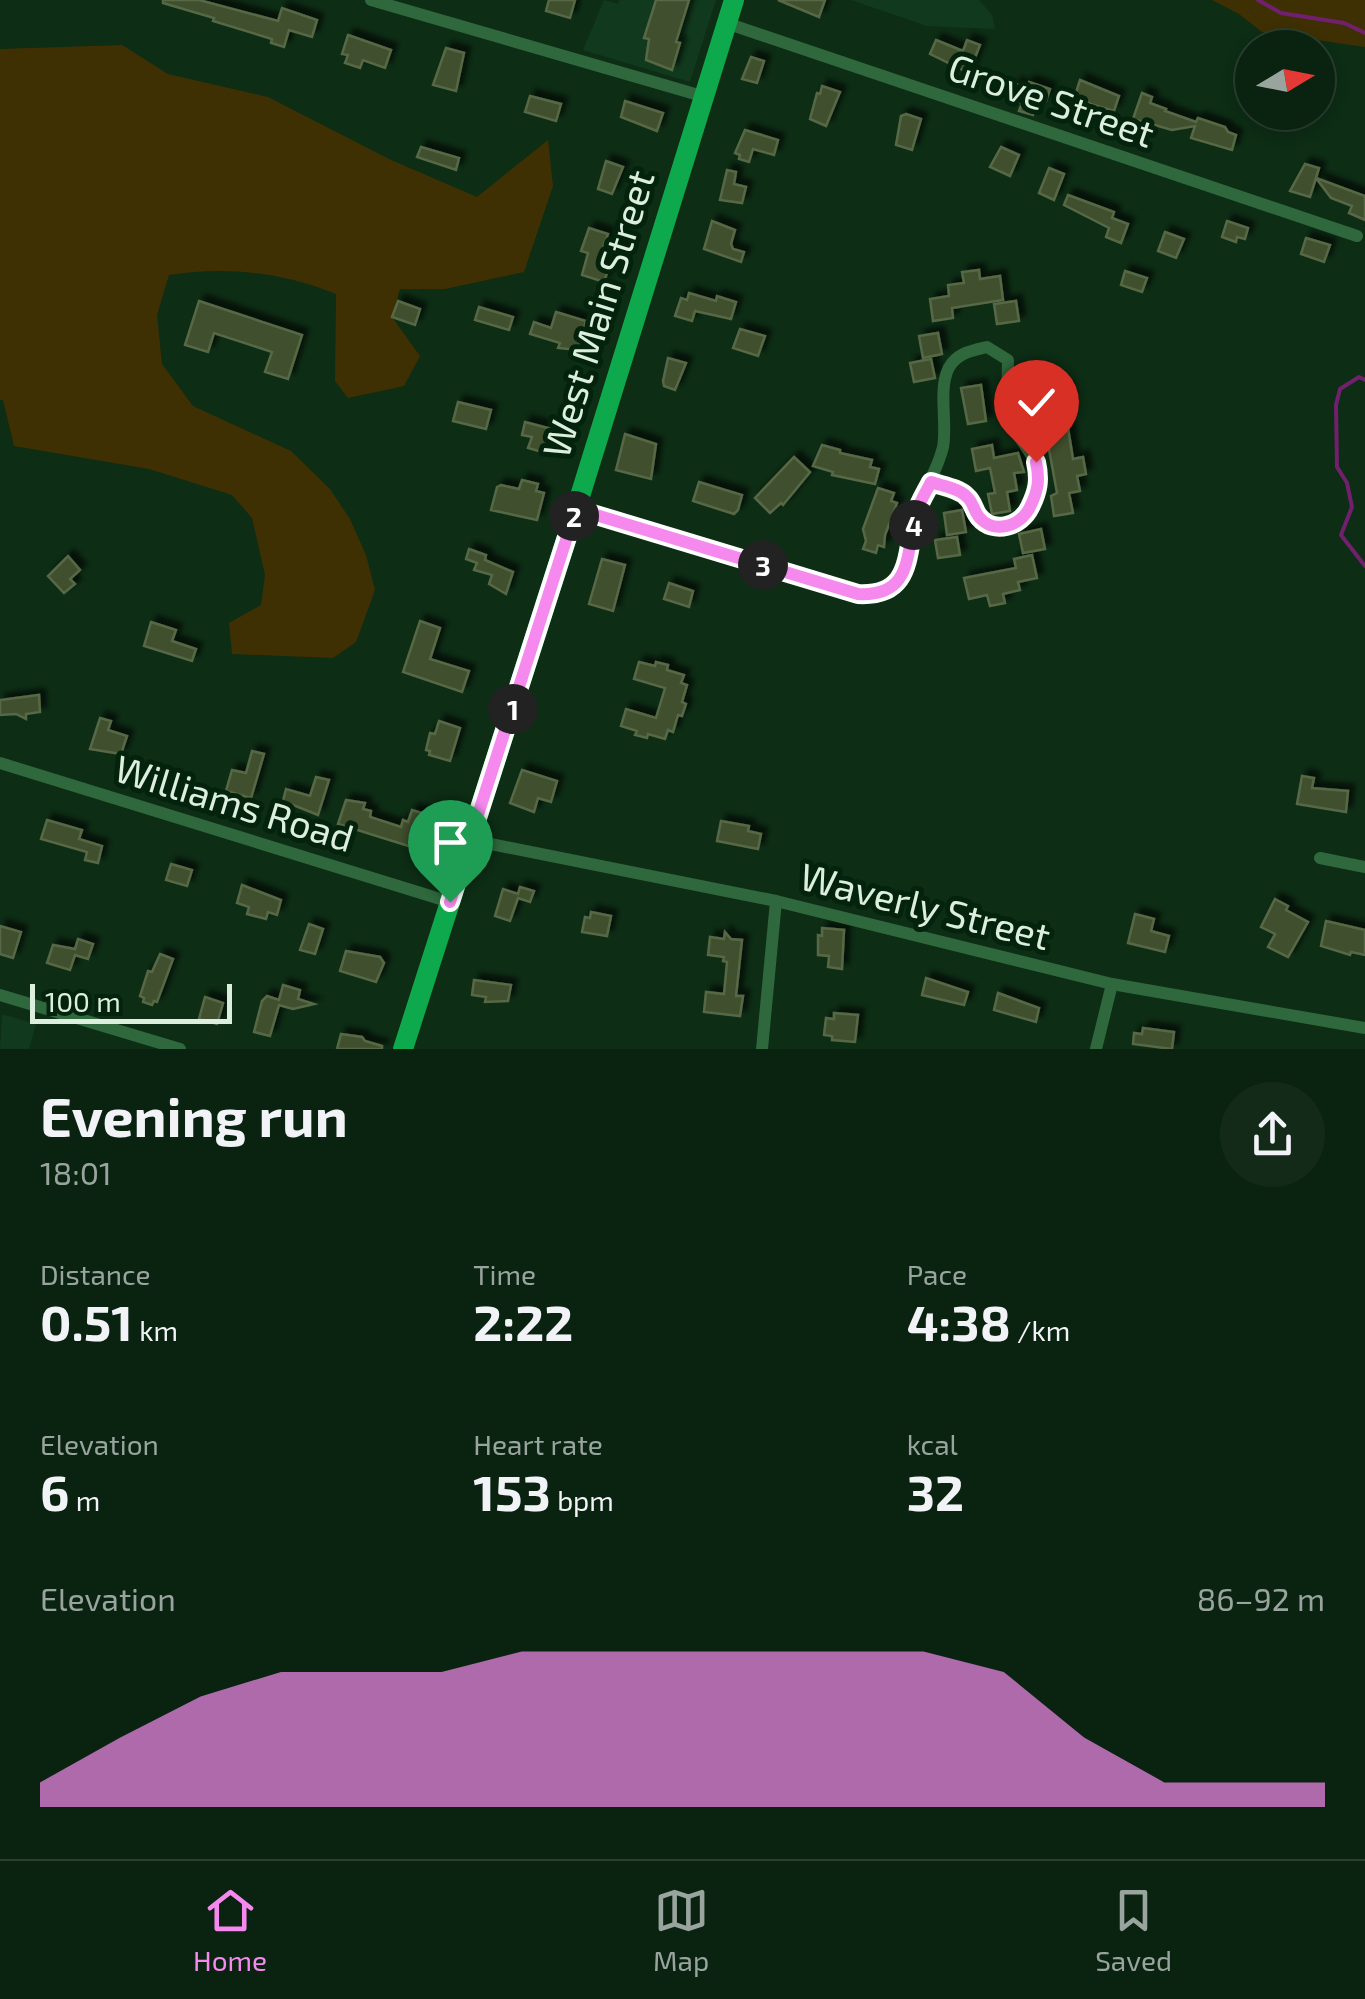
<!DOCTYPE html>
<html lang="en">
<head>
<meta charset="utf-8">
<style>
	body { margin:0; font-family:"Exo 2",sans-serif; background:#132a19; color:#f1f3f6; height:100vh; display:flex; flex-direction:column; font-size:38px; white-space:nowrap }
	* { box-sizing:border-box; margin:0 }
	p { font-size:32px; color:#99a49f }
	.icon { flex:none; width:55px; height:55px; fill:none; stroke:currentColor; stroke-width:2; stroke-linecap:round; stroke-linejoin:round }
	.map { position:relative; height:1049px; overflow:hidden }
	.details { display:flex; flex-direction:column; background:#0a2210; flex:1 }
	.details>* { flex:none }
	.needle { width:65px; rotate:80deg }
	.tools { position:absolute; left:1235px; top:30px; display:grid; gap:20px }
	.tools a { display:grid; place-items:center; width:100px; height:100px; border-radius:50%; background:#0a2210; box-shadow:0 5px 15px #0003,0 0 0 2px #2a3f30; font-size:50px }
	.scale { position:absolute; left:30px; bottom:25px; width:202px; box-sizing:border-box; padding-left:10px; border:5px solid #dcefdf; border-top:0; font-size:28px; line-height:35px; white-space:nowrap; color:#dcefdf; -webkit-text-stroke:8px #03230c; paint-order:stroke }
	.pin { position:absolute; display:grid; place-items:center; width:85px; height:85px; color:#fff; margin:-102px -42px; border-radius:50% 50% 50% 0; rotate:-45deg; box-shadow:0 0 10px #0007 }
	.pin .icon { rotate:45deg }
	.km { position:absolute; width:50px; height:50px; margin:-25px; border-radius:50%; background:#222; color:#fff; font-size:28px; line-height:50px; text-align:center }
	.round { display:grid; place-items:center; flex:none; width:105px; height:105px; border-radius:52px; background:#132a19 }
	.head { display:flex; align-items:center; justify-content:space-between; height:170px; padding:0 40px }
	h1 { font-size:55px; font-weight:700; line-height:75px }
	.metrics { display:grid; grid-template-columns:repeat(3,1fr); gap:15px; height:170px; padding:10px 40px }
	.metrics div { display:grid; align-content:center }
	.metrics b { font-size:50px; font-weight:700 }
	.metrics small { font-size:28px; font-weight:400 }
	.metrics p { font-size:28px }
	.chart { height:280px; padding:20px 40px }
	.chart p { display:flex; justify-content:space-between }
	.chart svg { width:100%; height:180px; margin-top:10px; fill:#f589ee; opacity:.7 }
	.menu { display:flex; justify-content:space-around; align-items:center; height:140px; border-top:2px solid #2a3f30; background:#0a2210; font-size:28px; color:#99a49f }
	.menu a { display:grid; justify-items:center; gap:5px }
	.menu .on { color:#f589ee }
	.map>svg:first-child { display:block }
	.built { fill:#11391d }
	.green { fill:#3f3003 }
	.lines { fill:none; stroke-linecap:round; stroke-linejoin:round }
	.stream { stroke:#70206d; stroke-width:4 }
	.building { fill:#3f502d; stroke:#576845; stroke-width:2.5; filter:url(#shadow) }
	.street { stroke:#2e683c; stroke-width:12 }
	.primary { stroke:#0fa94d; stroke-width:20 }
	.route-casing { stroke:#fff; stroke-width:20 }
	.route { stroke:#f589ee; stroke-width:12 }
	.labels { text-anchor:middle; stroke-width:10; stroke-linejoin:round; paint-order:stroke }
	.street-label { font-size:38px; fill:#dcefdf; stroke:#03230c }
</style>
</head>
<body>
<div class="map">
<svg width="1365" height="1049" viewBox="0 0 1365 1049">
	<defs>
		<filter id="shadow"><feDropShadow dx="6" dy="-6" stdDeviation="2.5" flood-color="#0009"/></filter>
	</defs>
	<rect width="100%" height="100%" fill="#0d2d15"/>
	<g class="built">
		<path d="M 604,0 L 618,4 L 620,0 L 716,0 L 690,82 L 583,50 Z"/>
		<path d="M 851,0 L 979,0 L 992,15 L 995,29 L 927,26 Z"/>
		<path d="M 2,1014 L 36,1024 L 29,1049 L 0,1049 Z"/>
	</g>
	<g class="green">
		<path d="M 1212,0 L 1365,0 L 1365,47 L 1262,32 L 1239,14 Z"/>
		<path d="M 122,45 L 168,74 L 268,97 L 389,159 L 477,197 L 548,140 L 553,186 L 524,272 L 445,289 L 400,289 L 392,317 L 420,356 L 404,386 L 348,398 L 335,381 L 336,294 C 283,272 225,266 169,275 L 157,315 L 162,364 L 193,406 L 291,451 L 330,489 L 350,519 L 366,555 L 375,590 L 356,642 L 333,658 L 232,654 L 229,623 L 261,605 L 265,575 L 252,518 L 232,495 L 149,469 L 14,446 L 3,400 L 0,400 L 0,49 Z"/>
	</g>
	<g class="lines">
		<g class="stream">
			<path d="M 1258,0 L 1281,13 L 1344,23 L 1365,33"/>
			<path d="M 1365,380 L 1359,377 L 1340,389 L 1336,405 L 1337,467 L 1347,483 L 1352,507 L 1341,535 L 1365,566"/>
		</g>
	</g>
	<g class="building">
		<path d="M 163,0 L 199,0 L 278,21 L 282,8 L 317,20 L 312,37 L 289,30 L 284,47 L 271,43 L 272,39 L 213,21 L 214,18 L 163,3 Z"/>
		<path d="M 549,0 L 575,0 L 570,18 L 546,11 Z"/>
		<path d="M 656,0 L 689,0 L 676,42 L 680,43 L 672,70 L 646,60 L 649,39 L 644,38 Z"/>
		<path d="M 778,0 L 825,0 L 819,17 Z"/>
		<path d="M 348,35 L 391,50 L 385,68 L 363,60 L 360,68 L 345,63 L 348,55 L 342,54 Z"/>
		<path d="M 936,40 L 963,51 L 967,40 L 980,45 L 969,73 L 930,54 Z"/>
		<path d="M 446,48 L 464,53 L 456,91 L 433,85 Z"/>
		<path d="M 751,57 L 764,61 L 757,83 L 742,79 Z"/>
		<path d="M 1080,80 L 1119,96 L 1114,111 L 1074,99 Z"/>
		<path d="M 1029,82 L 1050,89 L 1046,101 L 1038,99 L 1033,115 L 1019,111 L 1022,103 L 1010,99 L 1015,84 L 1027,87 Z"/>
		<path d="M 822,86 L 840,92 L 826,126 L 810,119 L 817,93 L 820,94 Z"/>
		<path d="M 1142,93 L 1152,97 L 1150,103 L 1166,109 L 1165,111 L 1196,122 L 1198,118 L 1225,127 L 1228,132 L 1236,135 L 1232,150 L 1191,138 L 1195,126 L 1172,130 L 1133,119 Z"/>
		<path d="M 530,96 L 561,104 L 556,121 L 525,112 Z"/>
		<path d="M 625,101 L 663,113 L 657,131 L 621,117 Z"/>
		<path d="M 906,114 L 921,119 L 912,150 L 896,145 L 901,116 Z"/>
		<path d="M 745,130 L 778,140 L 774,155 L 753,149 L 749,162 L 739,159 L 740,155 L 735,153 Z"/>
		<path d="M 421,147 L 459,158 L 456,170 L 417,157 Z"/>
		<path d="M 1001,147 L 1019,155 L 1010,176 L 990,167 Z"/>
		<path d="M 606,161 L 623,167 L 612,194 L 598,189 Z"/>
		<path d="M 1305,164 L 1319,168 L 1316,178 L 1365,196 L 1365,220 L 1349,213 L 1352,206 L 1331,198 L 1316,178 L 1310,197 L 1290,191 Z"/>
		<path d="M 1049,168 L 1064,174 L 1054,200 L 1039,193 Z"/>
		<path d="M 727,170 L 736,172 L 734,184 L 746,187 L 742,203 L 720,200 Z"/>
		<path d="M 1068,195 L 1114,212 L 1112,218 L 1128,224 L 1121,243 L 1106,237 L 1109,228 L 1064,205 Z"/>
		<path d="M 712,221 L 735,230 L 731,244 L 733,249 L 744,252 L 741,262 L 704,249 Z"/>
		<path d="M 1227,221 L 1248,228 L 1245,239 L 1237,237 L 1236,242 L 1222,237 Z"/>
		<path d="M 589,228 L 608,234 L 600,255 L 606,257 L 603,265 L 609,267 L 604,282 L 582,275 L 588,253 L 581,251 Z"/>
		<path d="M 1165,232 L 1184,239 L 1176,258 L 1158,251 Z"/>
		<path d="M 1306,238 L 1330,245 L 1324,262 L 1301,254 Z"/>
		<path d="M 979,270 L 980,279 L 1000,276 L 1003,300 L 952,308 L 953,318 L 933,321 L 930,299 L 949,296 L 948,285 L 964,283 L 962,272 Z"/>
		<path d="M 1125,271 L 1147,278 L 1142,292 L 1121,285 Z"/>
		<path d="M 689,293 L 716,301 L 717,296 L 736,302 L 731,319 L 695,311 L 692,321 L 675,316 L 681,298 L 687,300 Z"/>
		<path d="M 199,301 L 302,335 L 288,379 L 265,372 L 272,352 L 214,333 L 208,352 L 185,345 Z"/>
		<path d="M 398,301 L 420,309 L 415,325 L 392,317 Z"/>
		<path d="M 1016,301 L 1019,321 L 997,324 L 994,304 Z"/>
		<path d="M 479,307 L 513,317 L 509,330 L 475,320 Z"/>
		<path d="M 556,312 L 586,321 L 578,350 L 558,348 L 560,343 L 530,334 L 534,322 L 551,328 Z"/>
		<path d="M 740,329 L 765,336 L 758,356 L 733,348 Z"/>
		<path d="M 938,333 L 942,354 L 923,358 L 919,336 Z"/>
		<path d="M 668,358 L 686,363 L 675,390 L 664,386 L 663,381 Z"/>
		<path d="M 931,359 L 935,378 L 914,382 L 910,363 Z"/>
		<path d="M 1048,382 L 1050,391 L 1066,388 L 1068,398 L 1043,403 L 1047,427 L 1068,428 L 1073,459 L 1083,457 L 1086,474 L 1077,476 L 1080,491 L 1069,493 L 1073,513 L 1054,516 L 1051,496 L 1057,493 L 1048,444 L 1038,445 L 1035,430 L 1027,431 L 1025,427 L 1022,411 L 1033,409 L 1029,385 Z"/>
		<path d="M 981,385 L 986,421 L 968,424 L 961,388 Z"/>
		<path d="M 458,402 L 491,410 L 486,429 L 453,421 Z"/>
		<path d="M 525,422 L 559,431 L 552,455 L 528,448 L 532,437 L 522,435 Z"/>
		<path d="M 625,434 L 656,444 L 651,479 L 616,470 Z"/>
		<path d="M 822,445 L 840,450 L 840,453 L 872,460 L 870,467 L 879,469 L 875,484 L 832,475 L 833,472 L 813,466 Z"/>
		<path d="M 992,445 L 994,458 L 1018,453 L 1024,472 L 1014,473 L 1017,490 L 1007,492 L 1010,511 L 992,514 L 988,494 L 995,493 L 990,468 L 976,471 L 972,449 Z"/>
		<path d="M 794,457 L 810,472 L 783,505 L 781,503 L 770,513 L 755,498 Z"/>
		<path d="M 522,480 L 538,484 L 536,491 L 544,493 L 537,520 L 491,510 L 497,487 L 501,485 L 519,489 Z"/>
		<path d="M 699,482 L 742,495 L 738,510 L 734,514 L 693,501 Z"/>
		<path d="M 878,488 L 894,493 L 891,501 L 897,503 L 885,535 L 884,547 L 878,545 L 876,553 L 863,549 L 866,541 L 863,529 Z"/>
		<path d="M 962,510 L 966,532 L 947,535 L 944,513 Z"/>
		<path d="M 1041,529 L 1045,549 L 1023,553 L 1019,534 Z"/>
		<path d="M 957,537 L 960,555 L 938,558 L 935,540 Z"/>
		<path d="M 469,549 L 486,555 L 485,560 L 513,572 L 506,594 L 489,584 L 492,575 L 474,570 L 477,563 L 466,559 Z"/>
		<path d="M 1032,555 L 1037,578 L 1018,582 L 1020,590 L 1003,594 L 1005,603 L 990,606 L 987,595 L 969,599 L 964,578 L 1016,568 L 1014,559 Z"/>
		<path d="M 68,556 L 80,570 L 70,579 L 75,584 L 64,593 L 48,576 Z"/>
		<path d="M 602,559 L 625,565 L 613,611 L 589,604 Z"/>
		<path d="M 669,583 L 693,591 L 689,607 L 664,599 Z"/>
		<path d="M 420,621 L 440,628 L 430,659 L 469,671 L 462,692 L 403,672 Z"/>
		<path d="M 151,622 L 176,630 L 172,641 L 196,649 L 192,661 L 144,646 Z"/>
		<path d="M 639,662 L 655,666 L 656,662 L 668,665 L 667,670 L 684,675 L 681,683 L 687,685 L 682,702 L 686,704 L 682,716 L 678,715 L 673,732 L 668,730 L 665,739 L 648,734 L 647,738 L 635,735 L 637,731 L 621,726 L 626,709 L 656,718 L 665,688 L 634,679 Z"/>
		<path d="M 39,695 L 40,712 L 26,714 L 26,719 L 16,714 L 0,715 L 0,700 Z"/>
		<path d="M 100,718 L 111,721 L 108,730 L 127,736 L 121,754 L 90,749 Z"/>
		<path d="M 439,721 L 460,728 L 450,761 L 429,755 L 430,751 L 426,750 L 430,733 L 435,734 Z"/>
		<path d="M 252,751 L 264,754 L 251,798 L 226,791 L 232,770 L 246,773 Z"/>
		<path d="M 522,770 L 557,781 L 551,802 L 538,798 L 534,812 L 510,803 Z"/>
		<path d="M 1302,776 L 1314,778 L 1312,788 L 1348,791 L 1346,812 L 1297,804 Z"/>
		<path d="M 316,777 L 329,780 L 318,815 L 283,801 L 286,789 L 310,796 Z"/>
		<path d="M 346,800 L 365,803 L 363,809 L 371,811 L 370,817 L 401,827 L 403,820 L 408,822 L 412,810 L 432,816 L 421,850 L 338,824 Z"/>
		<path d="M 47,820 L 82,830 L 79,839 L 102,846 L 98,863 L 85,860 L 87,852 L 41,839 Z"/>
		<path d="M 721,821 L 749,826 L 748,831 L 761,834 L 758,849 L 717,841 Z"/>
		<path d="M 171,864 L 192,870 L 187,886 L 166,880 Z"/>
		<path d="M 242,885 L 281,900 L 277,915 L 268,912 L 266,919 L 247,914 L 249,907 L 237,903 Z"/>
		<path d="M 520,887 L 534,891 L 530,902 L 518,898 L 510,921 L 495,916 L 503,889 L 518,894 Z"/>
		<path d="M 1275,899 L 1288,906 L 1286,910 L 1308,922 L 1288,957 L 1268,947 L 1275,934 L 1261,927 Z"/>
		<path d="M 591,912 L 611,916 L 607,936 L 582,932 L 585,917 L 590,918 Z"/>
		<path d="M 1135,914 L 1154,919 L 1151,931 L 1169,936 L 1165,952 L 1128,943 Z"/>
		<path d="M 1326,921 L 1365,930 L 1365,955 L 1351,952 L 1350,955 L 1321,946 Z"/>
		<path d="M 309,924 L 323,929 L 315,954 L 300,950 Z"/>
		<path d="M 0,926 L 21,932 L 13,958 L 0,954 Z"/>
		<path d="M 822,928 L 844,930 L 842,969 L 828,967 L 829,956 L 818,955 L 818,935 L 822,936 Z"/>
		<path d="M 725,932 L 731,939 L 742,940 L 736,996 L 743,996 L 740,1016 L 704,1012 L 706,992 L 724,994 L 727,962 L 723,961 L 724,957 L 708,955 L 710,937 L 724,939 Z"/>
		<path d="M 78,939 L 93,944 L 88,959 L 75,955 L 70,970 L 47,963 L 53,945 L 75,949 Z"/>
		<path d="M 346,951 L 380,957 L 384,963 L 376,982 L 340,971 Z"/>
		<path d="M 160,954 L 173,959 L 157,1002 L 154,1001 L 152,1005 L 143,1002 L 144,998 L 140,996 L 148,971 L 152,972 Z"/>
		<path d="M 926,978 L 968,992 L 964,1005 L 922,995 Z"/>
		<path d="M 474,980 L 511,985 L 508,1001 L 485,1002 L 486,997 L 472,995 Z"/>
		<path d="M 283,985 L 300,990 L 298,999 L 314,1004 L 293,1009 L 279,1005 L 270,1036 L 254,1032 L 262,1001 L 267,996 L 279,1000 Z"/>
		<path d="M 998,993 L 1039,1008 L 1036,1022 L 994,1010 Z"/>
		<path d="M 205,997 L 223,1003 L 217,1024 L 199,1019 Z"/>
		<path d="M 834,1013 L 858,1015 L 855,1042 L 832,1040 L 832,1036 L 824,1035 L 826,1018 L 834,1019 Z"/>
		<path d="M 1143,1028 L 1174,1032 L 1172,1049 L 1133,1044 L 1134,1033 L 1142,1034 Z"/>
		<path d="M 341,1034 L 362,1037 L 365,1041 L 382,1046 L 382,1049 L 337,1049 Z"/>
	</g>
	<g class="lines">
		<g class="street">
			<path d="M 371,0 L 702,96"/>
			<path d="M 726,23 L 1357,236"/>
			<path d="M 576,509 L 858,594 C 872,595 884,595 895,586 C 913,570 911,534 917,512 C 923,490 938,470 943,447 C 948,422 936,383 952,363 C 961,352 974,350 987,347 L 1008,360 L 1007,403 L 1010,423 L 1036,462 L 1039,477 L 1037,492 L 1026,515 L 1012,526 L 996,528 L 982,521 L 968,497 L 931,482"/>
			<path d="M 0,763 L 450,902"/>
			<path d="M 471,840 L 776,901 L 1112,984 L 1365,1028"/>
			<path d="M 1320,858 L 1365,867"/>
			<path d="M 0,995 L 180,1049"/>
			<path d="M 762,1049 L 776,901"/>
			<path d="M 1096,1049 L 1112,984"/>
		</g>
		<path class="primary" d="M 403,1049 L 576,509 L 734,0"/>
	</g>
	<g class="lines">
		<defs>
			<path id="route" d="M 450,902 L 576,509 L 858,594 C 915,597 905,551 917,511 C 920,501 926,492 931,482 C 942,486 959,488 967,497 C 973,502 974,511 979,517 C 994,535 1021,526 1030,507 C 1038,491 1040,480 1036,462"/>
		</defs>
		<use href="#route" class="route-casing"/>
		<use href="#route" class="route"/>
	</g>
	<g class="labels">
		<g class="street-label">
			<text transform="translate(1051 101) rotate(19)" y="13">Grove Street</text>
			<text transform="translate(599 314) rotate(-73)" y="13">West Main Street</text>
			<text transform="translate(234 804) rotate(17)" y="13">Williams Road</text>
			<text transform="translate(925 907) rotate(14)" y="13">Waverly Street</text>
		</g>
	</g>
</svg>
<div class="tools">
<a><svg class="needle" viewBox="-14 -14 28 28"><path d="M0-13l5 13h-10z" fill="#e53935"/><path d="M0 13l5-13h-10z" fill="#99a49f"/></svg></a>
</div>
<div class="scale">100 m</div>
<div class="pin" style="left:450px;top:902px;background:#1e9e55"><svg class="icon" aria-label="arrive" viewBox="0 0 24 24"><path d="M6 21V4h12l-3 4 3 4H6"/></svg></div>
<div class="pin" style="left:1036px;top:462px;background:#d93025"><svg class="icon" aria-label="check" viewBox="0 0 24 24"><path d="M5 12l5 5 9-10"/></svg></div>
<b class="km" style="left:513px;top:709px">1</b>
<b class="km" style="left:574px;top:516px">2</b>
<b class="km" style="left:763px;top:565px">3</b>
<b class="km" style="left:914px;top:525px">4</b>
</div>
<section class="details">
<div class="head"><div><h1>Evening run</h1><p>18:01</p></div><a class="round"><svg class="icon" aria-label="share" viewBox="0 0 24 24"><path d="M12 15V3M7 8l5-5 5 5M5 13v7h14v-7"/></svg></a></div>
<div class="metrics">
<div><p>Distance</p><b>0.51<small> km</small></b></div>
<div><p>Time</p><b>2:22</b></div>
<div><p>Pace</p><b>4:38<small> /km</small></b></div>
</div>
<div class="metrics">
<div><p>Elevation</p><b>6<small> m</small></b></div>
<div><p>Heart rate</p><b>153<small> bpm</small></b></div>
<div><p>kcal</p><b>32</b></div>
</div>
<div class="chart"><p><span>Elevation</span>86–92 m</p>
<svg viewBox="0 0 160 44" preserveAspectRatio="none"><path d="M0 44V38L10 27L20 17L30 11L40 11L50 11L60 6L70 6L80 6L90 6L100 6L110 6L120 11L130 27L140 38L150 38L160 38V44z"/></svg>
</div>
</section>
<nav class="menu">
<a class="on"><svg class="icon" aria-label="home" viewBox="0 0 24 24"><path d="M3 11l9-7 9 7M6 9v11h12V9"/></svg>Home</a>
<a><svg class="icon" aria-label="map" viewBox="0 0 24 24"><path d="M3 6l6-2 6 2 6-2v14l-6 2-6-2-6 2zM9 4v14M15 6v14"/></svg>Map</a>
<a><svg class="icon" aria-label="saved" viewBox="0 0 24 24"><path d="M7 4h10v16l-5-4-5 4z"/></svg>Saved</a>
</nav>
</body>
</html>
